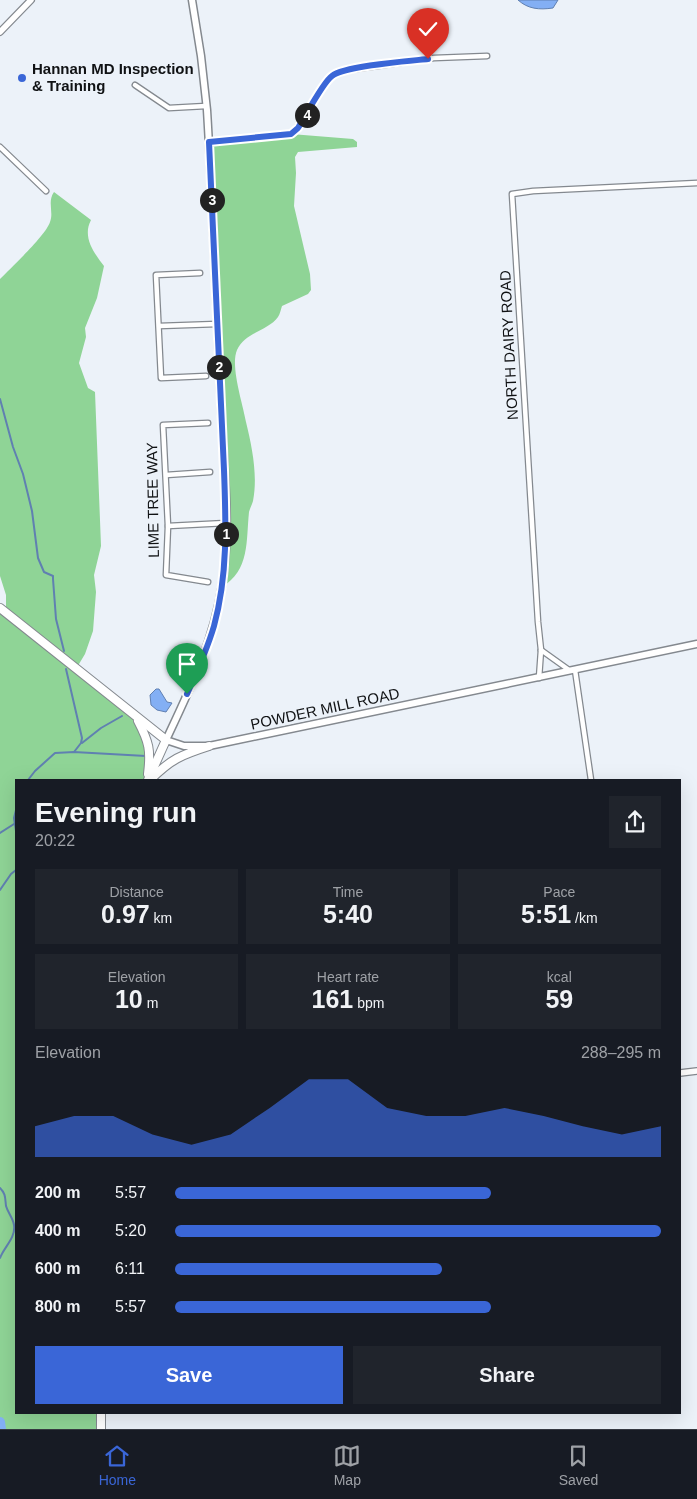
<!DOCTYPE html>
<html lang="en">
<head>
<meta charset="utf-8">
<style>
	body { margin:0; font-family:Helvetica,sans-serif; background:#20242c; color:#f1f3f6; height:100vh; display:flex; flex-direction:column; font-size:19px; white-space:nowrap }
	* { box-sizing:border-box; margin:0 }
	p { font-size:16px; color:#9ea1a6 }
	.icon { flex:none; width:28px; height:28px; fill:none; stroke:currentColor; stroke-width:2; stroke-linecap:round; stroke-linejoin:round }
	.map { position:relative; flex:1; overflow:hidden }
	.sheet { position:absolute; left:15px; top:779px; width:666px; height:635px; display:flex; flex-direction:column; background:#171b24; border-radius:0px; box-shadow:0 5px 20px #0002 }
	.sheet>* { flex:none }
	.pin { position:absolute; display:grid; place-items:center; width:42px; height:42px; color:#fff; margin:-51px -21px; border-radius:50% 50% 50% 0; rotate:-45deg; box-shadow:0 0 5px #0007 }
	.pin .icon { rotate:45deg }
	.km { position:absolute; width:25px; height:25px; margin:-12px; border-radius:50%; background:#222; color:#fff; font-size:14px; line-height:25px; text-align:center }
	.round { display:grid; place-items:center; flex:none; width:52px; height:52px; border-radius:0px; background:#20242c }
	.summary { display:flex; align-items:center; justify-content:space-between; height:85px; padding:0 20px }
	h1 { font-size:28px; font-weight:800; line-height:38px }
	.metrics { display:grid; grid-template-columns:repeat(3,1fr); gap:8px; height:85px; padding:5px 20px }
	.metrics div { display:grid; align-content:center; border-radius:0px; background:#20242c; text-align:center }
	.metrics b { font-size:25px; font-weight:800 }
	.metrics small { font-size:14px; font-weight:400 }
	.metrics p { font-size:14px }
	.chart { height:140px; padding:10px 20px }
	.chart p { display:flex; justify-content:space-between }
	.chart svg { width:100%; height:90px; margin-top:5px; fill:#3a66d7; opacity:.7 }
	.cta { display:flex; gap:10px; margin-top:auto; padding:10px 20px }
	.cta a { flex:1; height:58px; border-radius:0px; background:#3a66d7; color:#fff; font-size:20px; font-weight:800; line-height:58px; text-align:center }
	.cta a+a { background:#20242c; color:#f1f3f6 }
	ul { padding:0 20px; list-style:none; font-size:16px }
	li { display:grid; grid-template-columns:80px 60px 1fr; align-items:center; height:38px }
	li i { height:12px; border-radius:6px; background:#3a66d7 }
	.tabs { display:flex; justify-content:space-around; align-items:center; height:70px; border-top:1px solid #363941; background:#171b24; font-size:14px; color:#9ea1a6 }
	.tabs a { display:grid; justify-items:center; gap:2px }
	.tabs .current { color:#3a66d7 }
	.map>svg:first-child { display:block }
	.forest { fill:#8fd496 }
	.water { fill:#83aff4; stroke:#6080b1 }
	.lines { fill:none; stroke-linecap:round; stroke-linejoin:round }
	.stream { stroke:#6080b1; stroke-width:2 }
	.river { stroke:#83aff4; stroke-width:10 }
	.minor-casing { stroke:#84898f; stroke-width:7 }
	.tertiary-casing { stroke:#84898f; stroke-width:8 }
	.secondary-casing { stroke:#84898f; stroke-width:9 }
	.primary-casing { stroke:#84898f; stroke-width:10 }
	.minor { stroke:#fff; stroke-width:4.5 }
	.tertiary { stroke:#fff; stroke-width:5.5 }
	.secondary { stroke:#fff; stroke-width:6 }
	.primary { stroke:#fff; stroke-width:8 }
	.route-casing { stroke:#fff; stroke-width:10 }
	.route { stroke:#3a66d7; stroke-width:6 }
	.poi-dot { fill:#3a66d7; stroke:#ecf2f9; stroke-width:2 }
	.labels { text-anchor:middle; stroke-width:5; stroke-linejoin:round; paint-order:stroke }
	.poi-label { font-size:15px; font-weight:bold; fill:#101214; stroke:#ecf2f9; text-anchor:start }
	.street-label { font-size:15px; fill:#101214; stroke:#ecf2f9 }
</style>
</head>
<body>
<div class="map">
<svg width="697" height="1429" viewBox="0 0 697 1429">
	<rect width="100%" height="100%" fill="#ecf2f9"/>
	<g class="forest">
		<path d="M 291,134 L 353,139 L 357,142 L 357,147 L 298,152 L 295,157 L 296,173 L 294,206 L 310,274 L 311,290 L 308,294 L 282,306 C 281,309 280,314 278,317 C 268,331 245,332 237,350 C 230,366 243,404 246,422 C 252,447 258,475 253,501 C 252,505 250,508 249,512 C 246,541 250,570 222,587 L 226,557 L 209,142 Z"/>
		<path d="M 54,192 L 91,220 C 82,237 94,253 104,266 L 97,298 L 85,328 L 86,337 L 79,363 L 88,388 L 95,392 L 101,546 L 94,575 L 96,592 L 93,631 L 85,654 L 76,669 L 136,717 L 148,742 L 147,780 L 16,780 L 16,1412 L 101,1413 L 101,1429 L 0,1429 L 0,608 L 6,612 L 6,595 L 0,576 L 0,279 C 11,268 46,235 50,222 C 54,212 47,202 54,192 Z"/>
	</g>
	<g class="water">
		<path d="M 518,0 L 558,0 L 553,8 C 539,10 528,9 518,0 Z"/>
		<path d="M 156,689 L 159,689 L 167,702 L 172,703 L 166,712 L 157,710 L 151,705 L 150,695 Z"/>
	</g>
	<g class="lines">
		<g class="stream">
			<path d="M 0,399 L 13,447 L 23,474 L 32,511 L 38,558 L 44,572 L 53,576 L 53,579 L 56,619 L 64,651"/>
			<path d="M 66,669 L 82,738 L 81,743 L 74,752"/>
			<path d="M 82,743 L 101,728 L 122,716"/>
			<path d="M 28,780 L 35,771 L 55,753 L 74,752 L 146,756"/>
			<path d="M 16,810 L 14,818 L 16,831"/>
			<path d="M 0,833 L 14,824"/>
			<path d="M 0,890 L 11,874 L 16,870"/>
			<path d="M 0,1188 C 6,1194 5,1198 6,1206 C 8,1213 13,1218 14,1225 C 16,1238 4,1247 0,1258"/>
		</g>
		<path class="river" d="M 0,1422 L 1,1429"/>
		<defs>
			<g id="minor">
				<path d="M 135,85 L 169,108 L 206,106"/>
				<path d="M 209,142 L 282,136 L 294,132 L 328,80 L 331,76 L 342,71 L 434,58 L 487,56"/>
				<path d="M 0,147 L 46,191"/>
				<path d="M 200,273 L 156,275 L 161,378 L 206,376"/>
				<path d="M 159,326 L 217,324"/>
				<path d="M 208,423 L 163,425 L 168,526 L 166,575 L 208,582"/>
				<path d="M 166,475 L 210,472"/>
				<path d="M 168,526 L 226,523"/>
				<path d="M 541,650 L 569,670"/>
				<path d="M 575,670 L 591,780"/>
				<path d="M 539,678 L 541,650 L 538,622 L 512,194 L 533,191 L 697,183"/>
			</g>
			<g id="tertiary">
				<path d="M 0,32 L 31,0"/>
				<path d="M 680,1073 L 697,1071"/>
			</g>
			<path id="secondary" d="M 192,0 L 201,56 L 207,110 C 213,208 216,306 221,404 C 223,464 232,525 222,585 C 214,640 190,689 166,740 L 184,746 L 209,746 L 697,644"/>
			<g id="primary">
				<path d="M 0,608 L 166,740 L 148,780"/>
				<path d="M 138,721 C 149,742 151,750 148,774"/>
				<path d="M 150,780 C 171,759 181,755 209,746"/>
				<path d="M 101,1412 L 101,1429"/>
			</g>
		</defs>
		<use href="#minor" class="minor-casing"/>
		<use href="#tertiary" class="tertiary-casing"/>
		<use href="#secondary" class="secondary-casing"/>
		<use href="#primary" class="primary-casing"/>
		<use href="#minor" class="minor"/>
		<use href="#tertiary" class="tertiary"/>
		<use href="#secondary" class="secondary"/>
		<use href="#primary" class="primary"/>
	</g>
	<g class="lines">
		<defs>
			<path id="route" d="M 187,694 C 197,672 207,650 214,626 C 228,575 226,523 224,470 L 209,142 L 291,134 L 298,128 C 305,117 323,82 332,76 C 344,66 409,61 428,59"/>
		</defs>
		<use href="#route" class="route-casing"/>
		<use href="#route" class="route"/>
	</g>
	<circle class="poi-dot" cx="22" cy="78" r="5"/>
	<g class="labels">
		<g class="poi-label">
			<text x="32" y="74">Hannan MD Inspection<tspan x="32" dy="17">&amp; Training</tspan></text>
		</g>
		<g class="street-label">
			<text transform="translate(509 345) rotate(-93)" y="5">NORTH DAIRY ROAD</text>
			<text transform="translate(153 500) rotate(-91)" y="5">LIME TREE WAY</text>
			<text transform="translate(325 709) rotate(-12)" y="5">POWDER MILL ROAD</text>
		</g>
	</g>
</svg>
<div class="pin" style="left:187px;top:694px;background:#1e9e55"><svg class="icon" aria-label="arrive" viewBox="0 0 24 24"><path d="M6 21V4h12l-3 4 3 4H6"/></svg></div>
<div class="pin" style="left:428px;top:59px;background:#d93025"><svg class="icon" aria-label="check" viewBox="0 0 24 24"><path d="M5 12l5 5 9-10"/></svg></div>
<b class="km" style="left:226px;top:534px">1</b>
<b class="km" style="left:219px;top:367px">2</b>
<b class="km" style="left:212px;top:200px">3</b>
<b class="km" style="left:307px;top:115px">4</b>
<section class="sheet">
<div class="summary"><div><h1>Evening run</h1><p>20:22</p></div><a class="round"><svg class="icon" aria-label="share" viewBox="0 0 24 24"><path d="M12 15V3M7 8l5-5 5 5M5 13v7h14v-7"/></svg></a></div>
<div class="metrics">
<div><p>Distance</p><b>0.97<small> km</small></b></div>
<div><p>Time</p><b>5:40</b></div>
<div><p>Pace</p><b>5:51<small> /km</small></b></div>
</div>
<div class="metrics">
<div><p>Elevation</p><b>10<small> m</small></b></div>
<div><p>Heart rate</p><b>161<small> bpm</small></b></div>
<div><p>kcal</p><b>59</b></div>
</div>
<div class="chart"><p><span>Elevation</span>288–295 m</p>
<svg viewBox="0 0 160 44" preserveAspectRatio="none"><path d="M0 44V29L10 24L20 24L30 33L40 38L50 33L60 20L70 6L80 6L90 20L100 24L110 24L120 20L130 24L140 29L150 33L160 29V44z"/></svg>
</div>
<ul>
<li><b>200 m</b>5:57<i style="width:65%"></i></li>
<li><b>400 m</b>5:20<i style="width:100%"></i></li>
<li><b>600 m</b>6:11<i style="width:55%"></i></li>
<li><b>800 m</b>5:57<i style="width:65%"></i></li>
</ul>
<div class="cta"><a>Save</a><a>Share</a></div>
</section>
</div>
<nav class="tabs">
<a class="current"><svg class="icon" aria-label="home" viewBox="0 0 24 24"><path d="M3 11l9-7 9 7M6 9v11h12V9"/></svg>Home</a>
<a><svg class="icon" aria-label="map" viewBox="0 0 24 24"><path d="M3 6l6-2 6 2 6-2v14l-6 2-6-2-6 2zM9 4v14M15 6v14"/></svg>Map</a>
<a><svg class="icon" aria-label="saved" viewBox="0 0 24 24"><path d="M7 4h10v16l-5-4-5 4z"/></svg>Saved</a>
</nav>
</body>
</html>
